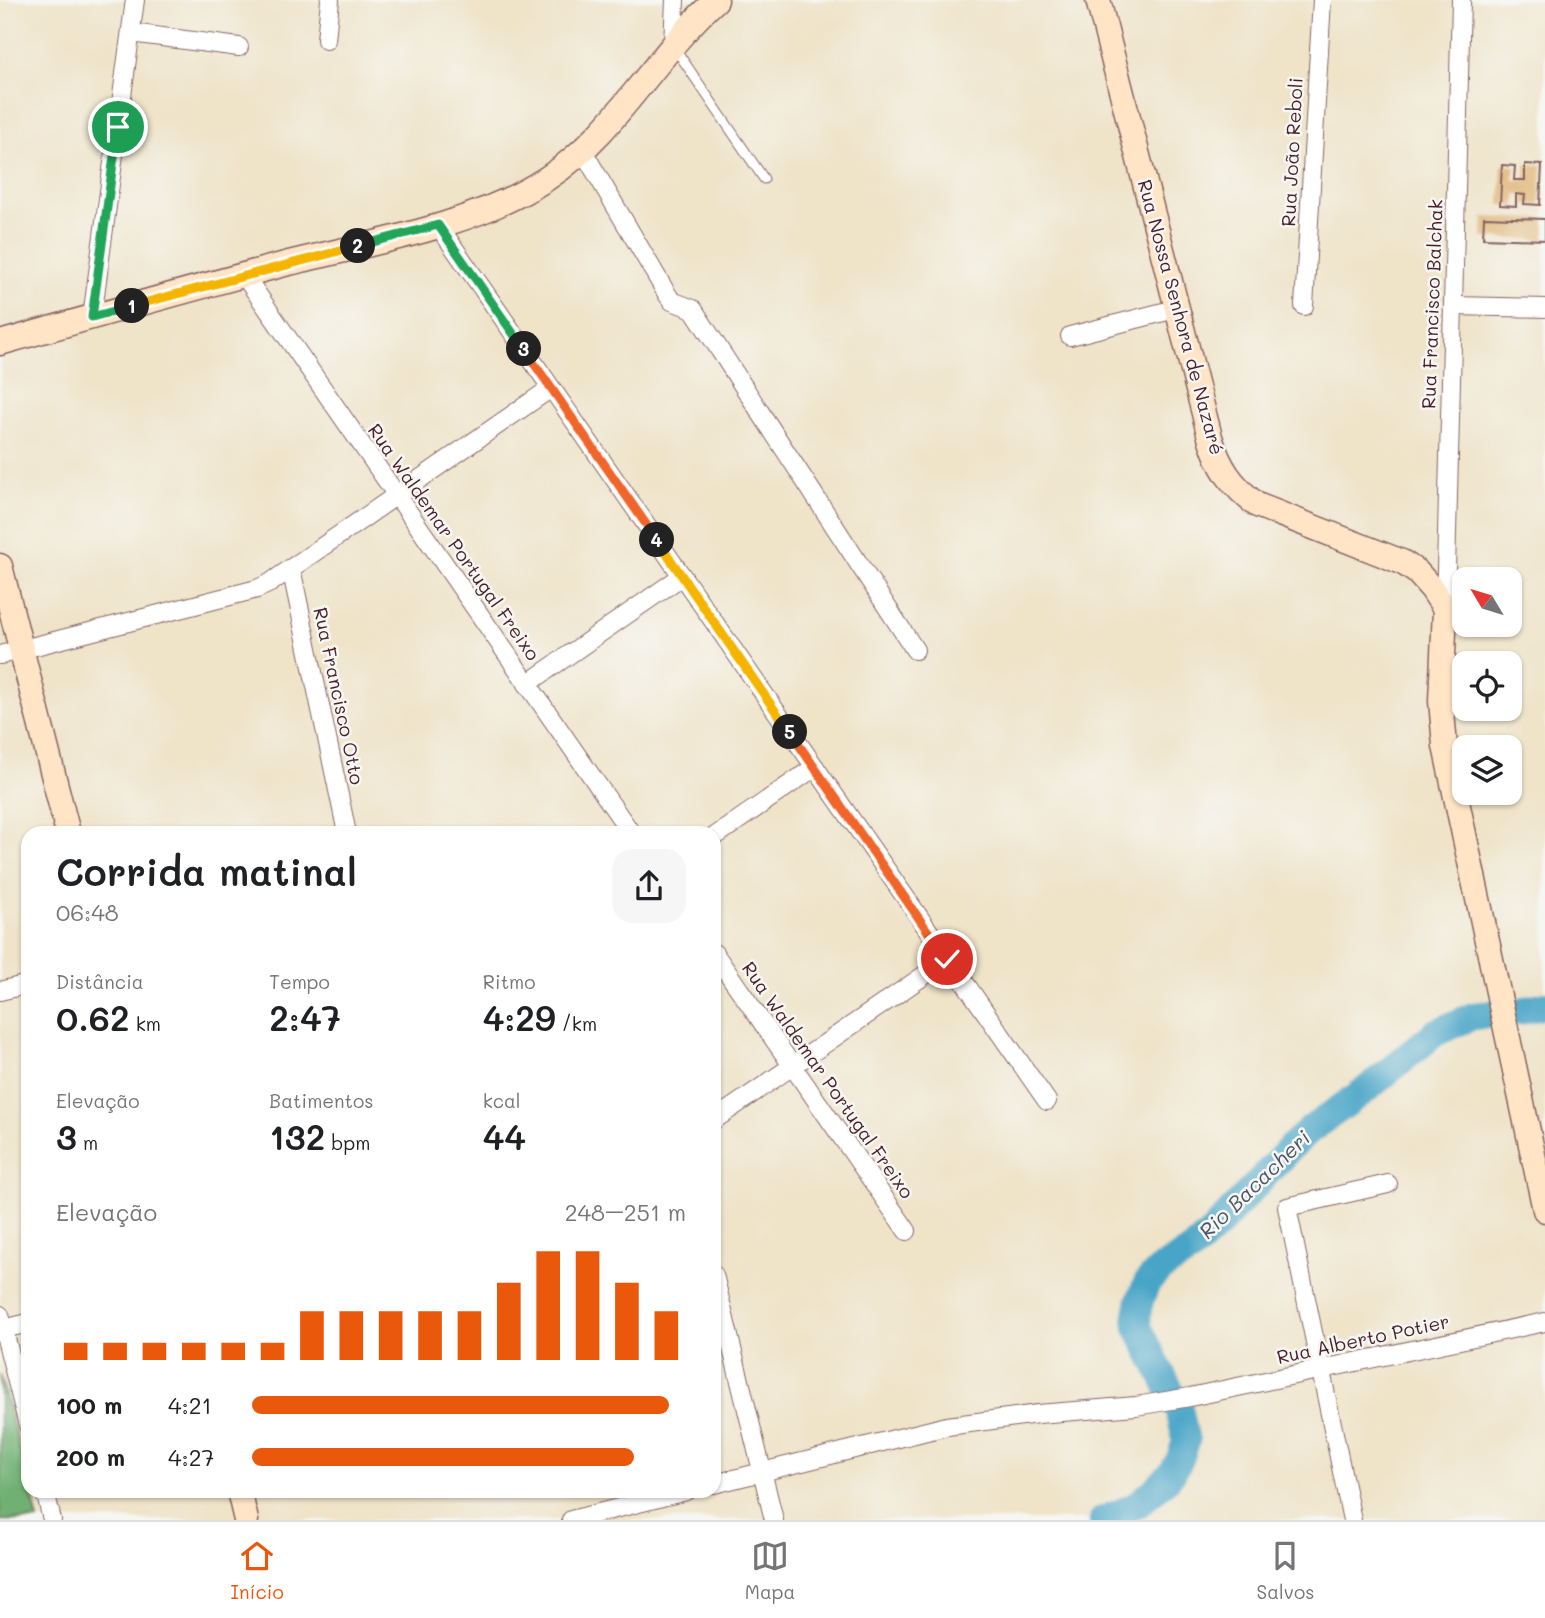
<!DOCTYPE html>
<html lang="pt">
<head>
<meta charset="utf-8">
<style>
	body { margin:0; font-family:Mali,sans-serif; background:#f6f6f6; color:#202124; height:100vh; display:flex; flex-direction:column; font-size:26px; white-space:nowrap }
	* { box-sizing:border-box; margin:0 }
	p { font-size:23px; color:#757577 }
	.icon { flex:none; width:38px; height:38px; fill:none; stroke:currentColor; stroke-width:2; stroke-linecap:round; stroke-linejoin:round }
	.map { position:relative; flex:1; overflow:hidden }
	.drawer { position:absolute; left:21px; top:826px; width:700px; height:672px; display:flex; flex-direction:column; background:#fff; border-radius:21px; box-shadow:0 2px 5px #0004 }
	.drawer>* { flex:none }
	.needle { width:46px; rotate:308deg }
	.controls { position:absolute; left:1452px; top:567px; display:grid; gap:14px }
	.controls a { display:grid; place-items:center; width:70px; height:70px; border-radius:14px; background:#fff; box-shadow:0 2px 5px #0004; font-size:35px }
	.pin { position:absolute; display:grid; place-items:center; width:60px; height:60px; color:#fff; margin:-30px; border:4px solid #fff; border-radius:50%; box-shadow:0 2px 7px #0007 }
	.km { position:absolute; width:35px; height:35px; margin:-18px; border-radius:50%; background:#222; color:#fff; font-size:19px; line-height:35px; text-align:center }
	.round { display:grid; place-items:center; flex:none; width:74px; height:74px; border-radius:21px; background:#f6f6f6 }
	.overview { display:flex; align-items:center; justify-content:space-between; height:119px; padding:0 35px }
	h1 { font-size:38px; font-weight:600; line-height:52px }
	.figures { display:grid; grid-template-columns:repeat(3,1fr); gap:10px; height:119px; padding:7px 35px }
	.figures div { display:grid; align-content:center }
	.figures b { font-size:35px; font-weight:600 }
	.figures small { font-size:19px; font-weight:400 }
	.figures p { font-size:19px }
	.chart { height:196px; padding:14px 35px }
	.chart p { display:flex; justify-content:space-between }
	.chart svg { width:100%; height:126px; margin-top:7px; stroke:#ea580c; stroke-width:6 }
	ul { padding:0 35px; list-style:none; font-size:23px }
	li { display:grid; grid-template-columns:112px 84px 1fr; align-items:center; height:52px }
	li i { height:18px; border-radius:9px; background:#ea580c }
	.tab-bar { display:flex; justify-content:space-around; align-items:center; height:98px; border-top:2px solid #e0e0e0; background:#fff; font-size:19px; color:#757577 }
	.tab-bar a { display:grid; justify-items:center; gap:4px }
	.tab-bar .active { color:#ea580c }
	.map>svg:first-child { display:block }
	.forest { fill:#6fb072; stroke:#5c684e; stroke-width:2 }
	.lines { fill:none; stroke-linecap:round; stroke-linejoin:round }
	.river { stroke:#49a5c7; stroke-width:28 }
	.building { fill:#dead68 }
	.lane-casing { stroke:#846462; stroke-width:11 }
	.street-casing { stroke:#846462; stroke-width:20 }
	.secondary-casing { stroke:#846462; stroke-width:27 }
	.lane { stroke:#fff; stroke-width:9 }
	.street { stroke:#fff; stroke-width:18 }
	.secondary { stroke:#ffe4c6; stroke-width:24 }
	.split-1-casing { stroke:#fff; stroke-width:14 }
	.split-2-casing { stroke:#fff; stroke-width:14 }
	.split-3-casing { stroke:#fff; stroke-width:14 }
	.split-4-casing { stroke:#fff; stroke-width:14 }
	.split-5-casing { stroke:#fff; stroke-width:14 }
	.split-6-casing { stroke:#fff; stroke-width:14 }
	.split-1 { stroke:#22a559; stroke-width:9 }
	.split-2 { stroke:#f5b400; stroke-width:9 }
	.split-3 { stroke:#22a559; stroke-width:9 }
	.split-4 { stroke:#f0652b; stroke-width:9 }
	.split-5 { stroke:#f5b400; stroke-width:9 }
	.split-6 { stroke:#f0652b; stroke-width:9 }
	.labels { text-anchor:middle; stroke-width:5; stroke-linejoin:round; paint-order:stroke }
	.street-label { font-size:19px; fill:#4a1f2b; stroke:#f6f6f2 }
	.water-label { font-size:21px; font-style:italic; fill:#4a5569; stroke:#f6f6f2 }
</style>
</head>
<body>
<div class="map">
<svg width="1545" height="1520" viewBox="0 0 1545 1520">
	<rect width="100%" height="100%" fill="#f6f6f2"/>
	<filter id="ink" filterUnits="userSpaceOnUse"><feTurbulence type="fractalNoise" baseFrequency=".0143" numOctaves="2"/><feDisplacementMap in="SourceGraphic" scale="14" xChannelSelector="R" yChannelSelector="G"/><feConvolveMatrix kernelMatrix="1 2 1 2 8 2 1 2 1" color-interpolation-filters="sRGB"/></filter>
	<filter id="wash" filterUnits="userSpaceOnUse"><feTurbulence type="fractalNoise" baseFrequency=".00686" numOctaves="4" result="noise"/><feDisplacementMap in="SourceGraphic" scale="28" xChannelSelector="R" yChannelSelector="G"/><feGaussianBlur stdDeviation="1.57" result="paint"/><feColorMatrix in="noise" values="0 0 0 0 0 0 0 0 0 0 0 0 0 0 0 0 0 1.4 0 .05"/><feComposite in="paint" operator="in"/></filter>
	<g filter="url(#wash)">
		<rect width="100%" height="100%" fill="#efe3c8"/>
		<path class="forest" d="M 0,1375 L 28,1481 L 28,1491 L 31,1491 L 38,1520 L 0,1520 Z"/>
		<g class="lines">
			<path class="river" d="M 1103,1520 L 1137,1505 L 1156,1489 L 1172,1473 L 1180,1459 L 1186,1441 L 1179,1408 L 1138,1327 L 1137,1314 L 1140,1300 L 1147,1283 L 1160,1269 L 1192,1250 L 1215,1229 L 1291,1147 L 1311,1129 L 1367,1089 L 1435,1033 L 1473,1016 L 1521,1011 L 1545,1005"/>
		</g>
		<g id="blocks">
			<g class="building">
				<path d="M 1525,164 L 1542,165 L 1540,205 L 1524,204 L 1525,195 L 1516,194 L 1516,206 L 1500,205 L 1502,165 L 1515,166 L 1514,180 L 1525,180 Z"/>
				<path d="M 1484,217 L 1545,219 L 1545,240 L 1483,238 Z"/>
			</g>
		</g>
	</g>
	<g filter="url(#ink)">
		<use href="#blocks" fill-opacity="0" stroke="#846462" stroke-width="2"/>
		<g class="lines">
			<defs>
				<path id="lane" d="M 674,47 L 764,179"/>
				<g id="street">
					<path d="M 131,33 L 239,47"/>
					<path d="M 326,40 L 330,0"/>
					<path d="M 673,45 L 675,0"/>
					<path d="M 583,151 L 667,294 L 672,301 L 693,309 L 915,650"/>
					<path d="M 438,225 L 1047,1101"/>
					<path d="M 244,275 L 631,833"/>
					<path d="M 1304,306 L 1322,0"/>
					<path d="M 1453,306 L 1545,308"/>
					<path d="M 92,317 L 135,0"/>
					<path d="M 1070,336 L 1179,308"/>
					<path d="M 291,568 L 347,833"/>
					<path d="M 1445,609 L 1461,0"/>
					<path d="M 0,655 L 257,589 L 270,583 L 551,388"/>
					<path d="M 527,684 L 682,576"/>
					<path d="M 714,837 L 815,767"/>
					<path d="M 714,953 L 907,1231"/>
					<path d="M 0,991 L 28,984"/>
					<path d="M 714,1120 L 948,959"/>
					<path d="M 714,1275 L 774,1520"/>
					<path d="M 0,1315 L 28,1425"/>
					<path d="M 0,1330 L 28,1323"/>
					<path d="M 714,1484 L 947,1426 L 1038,1414 L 1136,1406 L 1190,1397 L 1545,1322"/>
					<path d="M 45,1491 L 52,1520"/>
					<path d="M 571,1520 L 686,1491"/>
					<path d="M 1352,1520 L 1287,1207 L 1388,1184"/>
				</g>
				<g id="secondary">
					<path d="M 1098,0 L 1210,437 C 1219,467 1232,486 1257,505 L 1402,562 L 1417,572 L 1432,589 L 1445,609 L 1441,701 L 1445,746 L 1545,1210"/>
					<path d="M 0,343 C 95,316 190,289 285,264 C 369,243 472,227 546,179 C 615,134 655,55 716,0"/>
					<path d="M 0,566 L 68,833"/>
					<path d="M 239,1491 L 246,1520"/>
				</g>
			</defs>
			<use href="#lane" class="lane-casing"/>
			<use href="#street" class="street-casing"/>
			<use href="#secondary" class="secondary-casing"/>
			<use href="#lane" class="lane"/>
			<use href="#street" class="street"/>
			<use href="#secondary" class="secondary"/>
		</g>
	</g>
	<g class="lines" filter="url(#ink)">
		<defs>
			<path id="split-1" d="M 118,127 L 92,317 L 132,306"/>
			<path id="split-2" d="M 132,306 L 358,246"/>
			<path id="split-3" d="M 358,246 L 438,225 L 524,349"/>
			<path id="split-4" d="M 524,349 L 657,540"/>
			<path id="split-5" d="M 657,540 L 790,732"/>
			<path id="split-6" d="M 790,732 L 947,959"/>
		</defs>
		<use href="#split-1" class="split-1-casing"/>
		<use href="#split-2" class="split-2-casing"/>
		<use href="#split-3" class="split-3-casing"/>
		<use href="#split-4" class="split-4-casing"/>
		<use href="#split-5" class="split-5-casing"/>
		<use href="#split-6" class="split-6-casing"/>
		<use href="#split-1" class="split-1"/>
		<use href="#split-2" class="split-2"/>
		<use href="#split-3" class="split-3"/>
		<use href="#split-4" class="split-4"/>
		<use href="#split-5" class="split-5"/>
		<use href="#split-6" class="split-6"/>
	</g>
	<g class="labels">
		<g class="street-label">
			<text transform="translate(1292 152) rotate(-87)" y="7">Rua João Reboli</text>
			<text transform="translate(1432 304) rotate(-88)" y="7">Rua Francisco Balchak</text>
			<text transform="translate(1181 317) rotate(75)" y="7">Rua Nossa Senhora de Nazaré</text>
			<text transform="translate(454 542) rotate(55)" y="7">Rua Waldemar Portugal Freixo</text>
			<text transform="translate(339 696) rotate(78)" y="7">Rua Francisco Otto</text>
			<text transform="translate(828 1080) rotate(55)" y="7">Rua Waldemar Portugal Freixo</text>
			<text transform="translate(1363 1339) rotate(-12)" y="7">Rua Alberto Potier</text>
		</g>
		<g class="water-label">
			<text transform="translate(1255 1185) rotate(-44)" y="7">Rio Bacacheri</text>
		</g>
	</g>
</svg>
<div class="controls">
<a><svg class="needle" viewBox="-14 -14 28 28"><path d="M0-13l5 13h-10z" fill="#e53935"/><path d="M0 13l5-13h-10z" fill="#757577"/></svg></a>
<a><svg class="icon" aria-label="locate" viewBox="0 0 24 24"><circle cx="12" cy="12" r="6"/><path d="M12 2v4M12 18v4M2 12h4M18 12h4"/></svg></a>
<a><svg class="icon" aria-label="layers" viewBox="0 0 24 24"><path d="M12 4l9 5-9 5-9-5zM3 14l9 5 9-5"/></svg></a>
</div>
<div class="pin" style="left:118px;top:127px;background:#1e9e55"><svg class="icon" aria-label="arrive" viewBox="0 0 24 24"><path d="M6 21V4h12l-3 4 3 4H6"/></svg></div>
<div class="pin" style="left:947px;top:959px;background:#d93025"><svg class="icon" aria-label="check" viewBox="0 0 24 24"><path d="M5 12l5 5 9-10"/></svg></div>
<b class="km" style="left:132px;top:306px">1</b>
<b class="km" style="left:358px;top:246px">2</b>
<b class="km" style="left:524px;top:349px">3</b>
<b class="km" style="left:657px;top:540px">4</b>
<b class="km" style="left:790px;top:732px">5</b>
<section class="drawer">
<div class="overview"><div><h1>Corrida matinal</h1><p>06:48</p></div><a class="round"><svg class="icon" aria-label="share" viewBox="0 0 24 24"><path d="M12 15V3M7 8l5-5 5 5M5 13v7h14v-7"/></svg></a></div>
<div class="figures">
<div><p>Distância</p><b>0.62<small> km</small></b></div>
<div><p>Tempo</p><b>2:47</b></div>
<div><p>Ritmo</p><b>4:29<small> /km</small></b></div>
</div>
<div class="figures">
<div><p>Elevação</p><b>3<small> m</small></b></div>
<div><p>Batimentos</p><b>132<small> bpm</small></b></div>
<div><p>kcal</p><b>44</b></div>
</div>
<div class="chart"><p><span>Elevação</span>248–251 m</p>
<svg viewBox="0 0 160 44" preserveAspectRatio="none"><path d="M5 44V38M15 44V38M25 44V38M35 44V38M45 44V38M55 44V38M65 44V27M75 44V27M85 44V27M95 44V27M105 44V27M115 44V17M125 44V6M135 44V6M145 44V17M155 44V27"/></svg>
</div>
<ul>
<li><b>100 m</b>4:21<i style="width:96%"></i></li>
<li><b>200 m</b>4:27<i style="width:88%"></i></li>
</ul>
</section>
</div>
<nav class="tab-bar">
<a class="active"><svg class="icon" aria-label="home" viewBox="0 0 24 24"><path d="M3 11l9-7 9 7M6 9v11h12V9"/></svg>Início</a>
<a><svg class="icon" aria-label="map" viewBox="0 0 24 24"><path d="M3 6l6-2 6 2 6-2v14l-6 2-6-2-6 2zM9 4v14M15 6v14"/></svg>Mapa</a>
<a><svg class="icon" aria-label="saved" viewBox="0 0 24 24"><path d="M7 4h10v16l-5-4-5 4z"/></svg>Salvos</a>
</nav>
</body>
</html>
